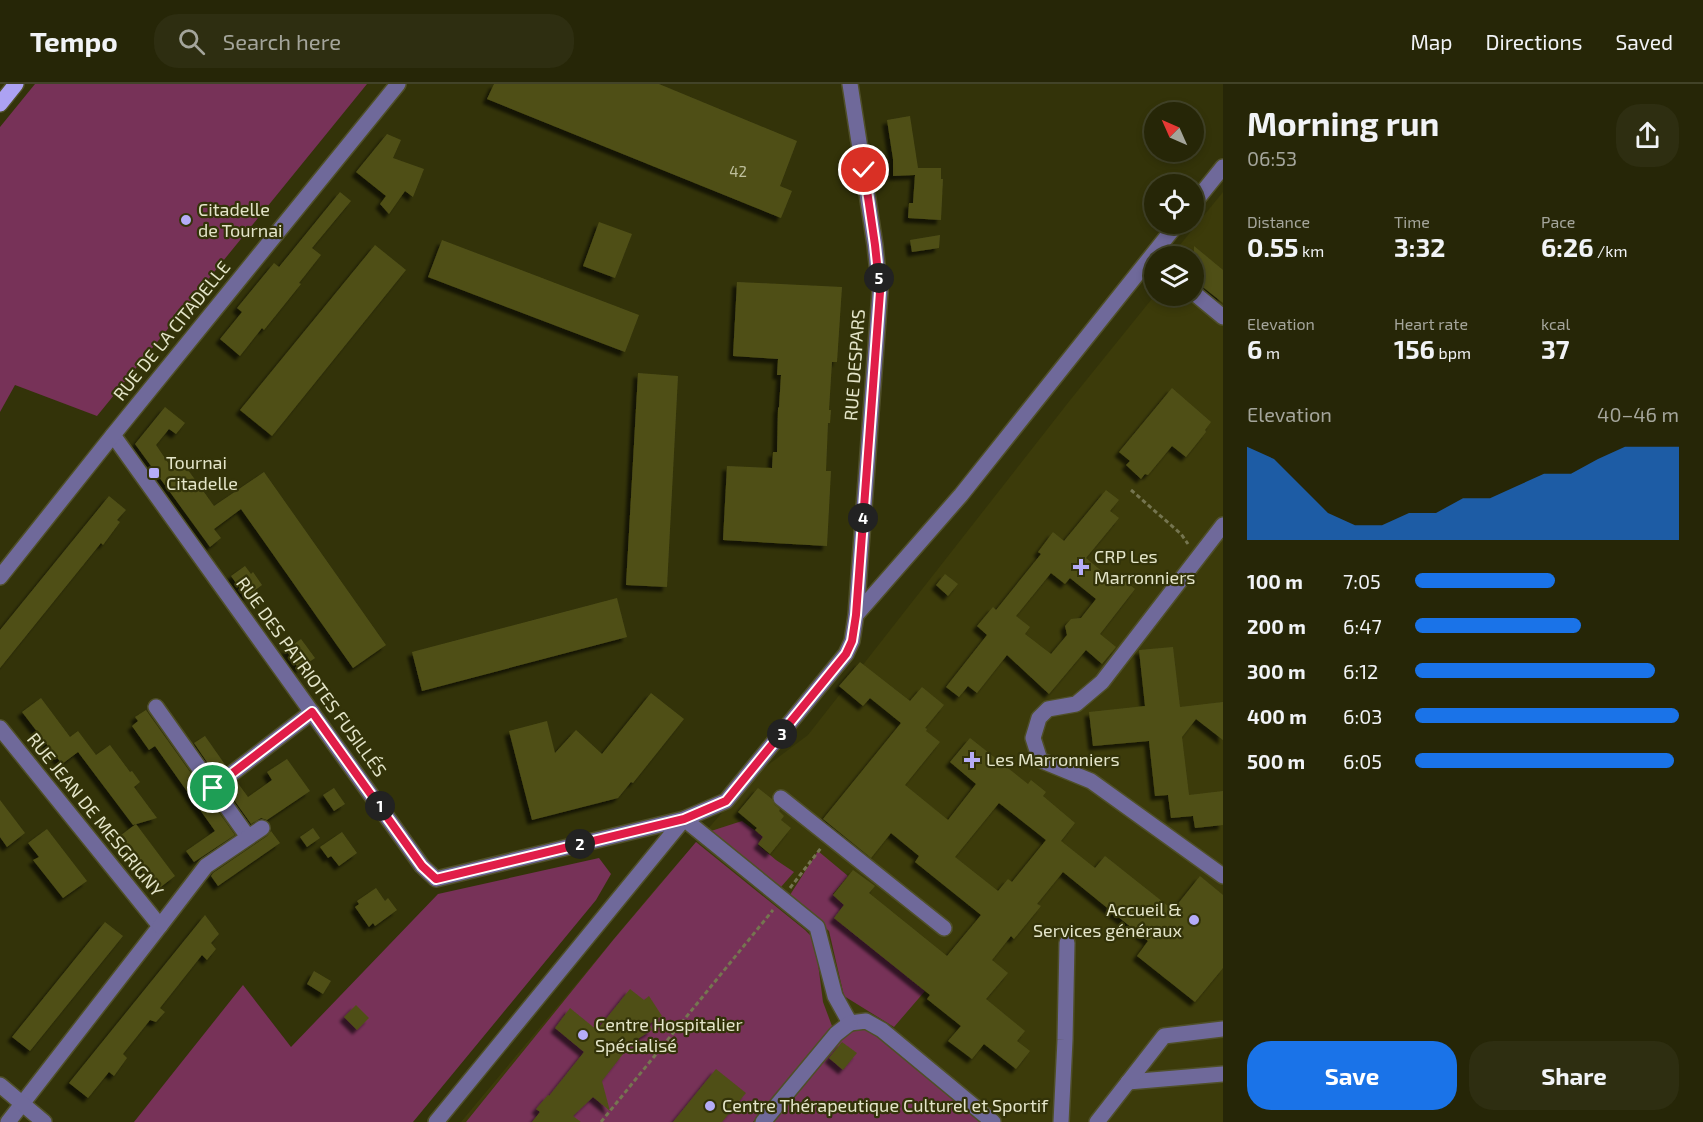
<!DOCTYPE html>
<html lang="en">
<head>
<meta charset="utf-8">
<style>
	body { margin:0; font-family:"Exo 2",sans-serif; background:#2e2e11; color:#f1f3f6; height:100vh; display:flex; flex-direction:column; font-size:22px; white-space:nowrap }
	* { box-sizing:border-box; margin:0 }
	p { font-size:20px; color:#a4a59b }
	.icon { flex:none; width:33px; height:33px; fill:none; stroke:currentColor; stroke-width:2; stroke-linecap:round; stroke-linejoin:round }
	.map { position:relative; flex:1; overflow:hidden }
	.panel { display:flex; flex-direction:column; background:#262607; width:480px }
	.panel>* { flex:none }
	.needle { width:39px; rotate:315deg }
	.buttons { position:absolute; left:1144px; top:18px; display:grid; gap:12px }
	.buttons a { display:grid; place-items:center; width:60px; height:60px; border-radius:50%; background:#262607; box-shadow:0 3px 9px #0003,0 0 0 2px #424328; font-size:30px }
	.pin { position:absolute; display:grid; place-items:center; width:51px; height:51px; color:#fff; margin:-26px; border:3px solid #fff; border-radius:50%; box-shadow:0 2px 6px #0007 }
	.km { position:absolute; width:30px; height:30px; margin:-15px; border-radius:50%; background:#222; color:#fff; font-size:16px; line-height:30px; text-align:center }
	.round { display:grid; place-items:center; flex:none; width:63px; height:63px; border-radius:24px; background:#2e2e11 }
	.overview { display:flex; align-items:center; justify-content:space-between; height:102px; padding:0 24px }
	h1 { font-size:33px; font-weight:700; line-height:45px }
	.metrics { display:grid; grid-template-columns:repeat(3,1fr); gap:9px; height:102px; padding:6px 24px }
	.metrics div { display:grid; align-content:center }
	.metrics b { font-size:26px; font-weight:700 }
	.metrics small { font-size:16px; font-weight:400 }
	.metrics p { font-size:16px }
	.chart { height:168px; padding:12px 24px }
	.chart p { display:flex; justify-content:space-between }
	.chart svg { width:100%; height:108px; margin-top:6px; fill:#1a73e8; opacity:.7 }
	.cta { display:flex; gap:12px; margin-top:auto; padding:12px 24px }
	.cta a { flex:1; height:69px; border-radius:24px; background:#1a73e8; color:#fff; font-size:24px; font-weight:700; line-height:69px; text-align:center }
	.cta a+a { background:#2e2e11; color:#f1f3f6 }
	ul { padding:0 24px; list-style:none; font-size:20px }
	li { display:grid; grid-template-columns:96px 72px 1fr; align-items:center; height:45px }
	li i { height:15px; border-radius:8px; background:#1a73e8 }
	header { display:flex; align-items:center; gap:36px; box-sizing:border-box; height:84px; padding:0 30px; background:#262607; border-bottom:2px solid #424328 }
	header strong { font-size:28px }
	nav { display:flex; gap:33px; margin-inline-start:auto; font-size:21px }
	.search { width:420px; height:54px; background:#2e2e11; display:flex; align-items:center; gap:15px; box-sizing:border-box; padding:0 21px; border-radius:24px; color:#a4a59b; font-size:22px }
	main { display:flex; flex:1; min-height:0 }
	.map>svg:first-child { display:block }
	.built { fill:#3c3b0a }
	.green { fill:#773258 }
	.building { fill:#4f4f19; fill-rule:evenodd; filter:url(#shadow) }
	.lines { fill:none; stroke-linecap:round; stroke-linejoin:round }
	.minor-casing { stroke:#4f4f28; stroke-width:18 }
	.major-casing { stroke:#4f4f28; stroke-width:18 }
	.path { stroke:#757550; stroke-width:3; stroke-dasharray:4.5 3; stroke-linecap:butt }
	.minor { stroke:#6f699a; stroke-width:15 }
	.major { stroke:#aca2f3; stroke-width:15 }
	.route-casing { stroke:#fff; stroke-width:12 }
	.route { stroke:#e11d48; stroke-width:8 }
	.poi-dot { fill:#b5acf8; stroke:#333309; stroke-width:2 }
	.labels { text-anchor:middle; stroke-width:4.5; stroke-linejoin:round; paint-order:stroke }
	.number-label { font-size:15px; fill:#bfc09d }
	.poi-label { font-size:18px; fill:#e4e5c9; stroke:#333309; text-anchor:start }
	.street-label { font-size:18px; fill:#e4e5c9; stroke:#333309 }
</style>
</head>
<body>
<header>
<strong>Tempo</strong>
<div class="search"><svg class="icon" aria-label="search" viewBox="0 0 24 24"><circle cx="10" cy="10" r="6"/><path d="M15 15l6 6"/></svg>Search here</div>
<nav><a>Map</a><a>Directions</a><a>Saved</a></nav>
</header>
<main>
<div class="map">
<svg width="1223" height="1038" viewBox="0 0 1223 1038">
	<defs>
		<filter id="shadow"><feDropShadow dx="-4.5" dy="4.5" stdDeviation="1.5" flood-color="#0009"/></filter>
	</defs>
	<rect width="100%" height="100%" fill="#333309"/>
	<path class="built" d="M 1223,108 L 1223,1038 L 461,1038 L 656,804 L 756,690 L 808,651 L 1071,315 L 1155,211 L 1194,212 L 1194,172 L 1181,172 L 1175,167 Z"/>
	<g class="green">
		<path d="M 35,0 L 367,0 L 97,332 L 15,301 L 0,328 L 0,43 Z"/>
		<path d="M 742,737 L 764,753 L 758,761 L 776,776 L 794,788 L 781,803 L 738,773 L 711,747 Z"/>
		<path d="M 696,758 L 805,846 L 815,856 L 823,918 L 832,942 L 753,1038 L 466,1038 L 614,855 Z"/>
		<path d="M 818,767 L 848,792 L 833,810 L 847,823 L 836,834 L 925,907 L 894,943 L 844,912 L 829,847 L 790,811 Z"/>
		<path d="M 599,774 L 611,790 L 596,816 L 413,1038 L 134,1038 L 243,901 L 291,963 L 438,810 Z"/>
		<path d="M 866,937 L 993,1038 L 763,1038 L 836,950 Z"/>
	</g>
	<g class="building">
		<path d="M 494,0 L 659,0 L 797,57 L 780,102 L 792,107 L 781,134 L 487,15 Z"/>
		<path d="M 910,32 L 918,84 L 941,84 L 941,95 L 943,95 L 941,136 L 908,134 L 909,119 L 913,119 L 915,91 L 893,92 L 893,75 L 887,36 Z"/>
		<path d="M 387,50 L 401,56 L 393,74 L 424,85 L 413,113 L 405,107 L 389,130 L 380,120 L 386,112 L 356,88 Z"/>
		<path d="M 340,108 L 351,117 L 312,164 L 321,171 L 299,199 L 301,200 L 264,246 L 262,244 L 240,272 L 220,255 L 242,228 L 237,224 L 274,179 L 279,183 Z"/>
		<path d="M 599,138 L 632,150 L 615,194 L 583,182 Z"/>
		<path d="M 940,151 L 939,164 L 912,168 L 910,156 Z"/>
		<path d="M 442,156 L 639,231 L 625,268 L 428,193 Z"/>
		<path d="M 375,161 L 406,186 L 272,352 L 240,326 Z"/>
		<path d="M 1194,162 L 1223,186 L 1223,219 L 1194,196 Z"/>
		<path d="M 737,198 L 842,203 L 837,278 L 832,278 L 829,326 L 831,326 L 830,339 L 828,339 L 826,387 L 831,387 L 827,462 L 723,456 L 727,382 L 772,384 L 773,368 L 777,368 L 778,324 L 779,323 L 781,291 L 777,291 L 778,275 L 733,272 Z"/>
		<path d="M 638,289 L 678,292 L 667,503 L 626,501 Z"/>
		<path d="M 1172,304 L 1211,338 L 1205,346 L 1206,348 L 1186,373 L 1172,362 L 1148,391 L 1145,390 L 1141,395 L 1126,381 L 1130,377 L 1119,368 Z"/>
		<path d="M 165,323 L 185,339 L 176,350 L 169,345 L 156,361 L 173,386 L 183,379 L 214,422 L 264,388 L 386,561 L 353,584 L 241,425 L 214,445 L 221,454 L 210,463 L 135,360 Z"/>
		<path d="M 1106,406 L 1119,416 L 1110,427 L 1119,434 L 1086,474 L 1117,500 L 1122,495 L 1135,505 L 1100,550 L 1116,563 L 1102,580 L 1086,566 L 1049,610 L 1007,571 L 977,609 L 968,602 L 959,613 L 946,603 L 987,551 L 977,542 L 993,523 L 996,526 L 1041,470 L 1038,468 L 1053,448 L 1064,457 ZM 1051,489 L 1065,500 L 1070,494 L 1096,515 L 1081,534 L 1071,535 L 1065,542 L 1067,551 L 1051,570 L 1025,550 L 1030,543 L 1016,532 Z"/>
		<path d="M 109,412 L 126,426 L 117,436 L 120,438 L 103,461 L 101,459 L 0,584 L 0,546 Z"/>
		<path d="M 245,482 L 251,490 L 253,488 L 262,501 L 246,513 L 231,492 Z"/>
		<path d="M 945,490 L 958,500 L 948,512 L 936,501 Z"/>
		<path d="M 617,514 L 627,553 L 422,607 L 412,568 Z"/>
		<path d="M 301,555 L 315,574 L 299,585 L 286,566 Z"/>
		<path d="M 1173,563 L 1180,623 L 1223,618 L 1223,656 L 1196,635 L 1182,653 L 1189,711 L 1223,707 L 1223,741 L 1195,744 L 1193,732 L 1171,734 L 1168,711 L 1155,712 L 1149,657 L 1093,662 L 1089,628 L 1145,622 L 1139,566 Z"/>
		<path d="M 860,578 L 910,617 L 922,603 L 944,621 L 925,644 L 927,645 L 926,647 L 940,658 L 905,701 L 948,736 L 976,700 L 950,678 L 970,654 L 1028,700 L 1031,696 L 1046,708 L 1043,712 L 1075,739 L 1061,757 L 1095,784 L 1105,772 L 1173,826 L 1200,792 L 1223,811 L 1223,884 L 1195,918 L 1137,872 L 1148,857 L 1063,788 L 1037,820 L 1041,822 L 1014,855 L 1011,852 L 992,876 L 1008,889 L 986,915 L 1025,947 L 1017,957 L 1030,967 L 1016,985 L 984,960 L 972,975 L 948,957 L 961,942 L 927,915 L 930,911 L 834,834 L 844,821 L 833,811 L 853,786 L 875,802 L 869,809 L 947,872 L 981,831 L 915,778 L 919,772 L 891,749 L 871,774 L 823,735 L 901,639 L 870,614 L 863,622 L 839,602 ZM 999,719 L 1046,756 L 1012,798 L 1008,795 L 998,807 L 955,773 Z"/>
		<path d="M 651,609 L 684,635 L 633,699 L 631,698 L 618,714 L 532,736 L 509,647 L 547,637 L 555,669 L 576,646 L 602,670 Z"/>
		<path d="M 41,614 L 70,653 L 78,647 L 96,671 L 110,661 L 130,688 L 132,687 L 140,698 L 134,703 L 157,734 L 133,741 L 78,668 L 62,680 L 22,628 Z"/>
		<path d="M 146,626 L 235,751 L 194,778 L 186,767 L 215,747 L 155,662 L 149,666 L 132,642 L 138,637 L 135,633 Z"/>
		<path d="M 205,652 L 226,682 L 215,690 L 194,659 Z"/>
		<path d="M 287,675 L 310,707 L 267,736 L 261,734 L 251,740 L 227,706 L 237,698 L 248,713 L 272,696 L 267,688 Z"/>
		<path d="M 334,704 L 345,720 L 334,727 L 323,711 Z"/>
		<path d="M 758,704 L 772,715 L 775,721 L 780,725 L 779,727 L 784,732 L 781,736 L 791,744 L 770,770 L 758,760 L 763,753 L 755,746 L 757,744 L 738,728 Z"/>
		<path d="M 0,716 L 25,749 L 7,763 L 0,753 Z"/>
		<path d="M 136,740 L 175,792 L 157,806 L 117,754 Z"/>
		<path d="M 313,744 L 320,754 L 307,763 L 300,753 Z"/>
		<path d="M 47,745 L 87,797 L 63,814 L 33,776 L 39,773 L 28,759 Z"/>
		<path d="M 271,747 L 280,759 L 218,802 L 211,792 L 213,789 L 267,752 Z"/>
		<path d="M 342,748 L 357,769 L 339,782 L 331,772 L 328,774 L 320,763 Z"/>
		<path d="M 376,804 L 385,817 L 388,814 L 397,826 L 375,842 L 373,839 L 369,843 L 355,823 L 359,820 L 357,817 Z"/>
		<path d="M 205,831 L 219,850 L 211,859 L 216,865 L 207,876 L 202,871 L 160,924 L 165,928 L 156,938 L 150,936 L 123,970 L 127,974 L 114,992 L 109,988 L 88,1014 L 69,999 Z"/>
		<path d="M 105,838 L 123,852 L 30,967 L 12,953 Z"/>
		<path d="M 314,887 L 331,897 L 323,910 L 307,900 Z"/>
		<path d="M 630,905 L 644,916 L 649,912 L 662,932 L 649,940 L 652,946 L 620,966 L 623,970 L 602,997 L 610,1027 L 593,1013 L 573,1032 L 581,1038 L 532,1038 L 540,1028 L 536,1025 L 548,1011 L 549,1012 L 584,968 L 555,944 L 570,924 L 597,946 Z"/>
		<path d="M 356,921 L 369,934 L 357,946 L 344,933 Z"/>
		<path d="M 842,958 L 857,969 L 843,986 L 829,974 Z"/>
		<path d="M 716,985 L 746,1009 L 722,1038 L 673,1038 Z"/>
	</g>
	<g class="lines">
		<defs>
			<g id="minor">
				<path d="M 1194,119 L 1223,83"/>
				<path d="M 1194,209 L 1223,233"/>
				<path d="M 113,351 L 422,782 L 436,795 L 684,735 L 726,717 L 846,570 L 852,557 L 856,531 L 880,208 L 875,161 L 850,0"/>
				<path d="M 1223,441 L 1102,598 L 1076,620 L 1048,625 L 1039,634 L 1033,654 L 1040,676 L 1091,697 L 1223,792"/>
				<path d="M 0,493 L 113,351 L 398,0"/>
				<path d="M 856,531 L 961,411 L 1177,140"/>
				<path d="M 156,623 L 248,753"/>
				<path d="M 0,644 L 160,842 L 8,1038"/>
				<path d="M 213,704 L 312,628"/>
				<path d="M 781,714 L 944,844"/>
				<path d="M 160,842 L 206,782 L 262,744"/>
				<path d="M 1128,998 L 1223,990"/>
				<path d="M 0,1001 L 44,1038"/>
				<path d="M 436,1038 L 684,735 L 817,843 L 835,912 L 850,939 L 866,937 L 882,946 L 993,1038"/>
				<path d="M 763,1038 L 836,950 L 850,939"/>
				<path d="M 1061,1038 L 1065,956 L 1067,859"/>
				<path d="M 1097,1038 L 1164,952 L 1223,945"/>
			</g>
			<path id="major" d="M 0,20 L 16,0"/>
		</defs>
		<use href="#minor" class="minor-casing"/>
		<use href="#major" class="major-casing"/>
		<g class="path">
			<path d="M 1131,406 L 1181,450 L 1188,460"/>
			<path d="M 790,804 L 821,764"/>
			<path d="M 601,1038 L 773,826"/>
		</g>
		<use href="#minor" class="minor"/>
		<use href="#major" class="major"/>
	</g>
	<g class="lines">
		<defs>
			<path id="route" d="M 213,704 L 312,628 L 422,782 L 436,795 L 684,735 L 726,717 L 846,570 L 852,557 L 856,531 L 880,208 L 875,161 L 864,86"/>
		</defs>
		<use href="#route" class="route-casing"/>
		<use href="#route" class="route"/>
	</g>
	<g class="poi-dot">
		<circle cx="186" cy="136" r="6"/>
		<rect x="148" y="383" width="12" height="12" rx="3"/>
		<path d="M1078 474h6v6h6v6h-6v6h-6v-6h-6v-6h6z"/>
		<path d="M969 667h6v6h6v6h-6v6h-6v-6h-6v-6h6z"/>
		<circle cx="1194" cy="836" r="6"/>
		<circle cx="583" cy="951" r="6"/>
		<circle cx="710" cy="1022" r="6"/>
	</g>
	<g class="labels">
		<g class="number-label">
			<text x="738" y="93">42</text>
		</g>
		<g class="poi-label">
			<text x="198" y="132">Citadelle<tspan x="198" dy="21">de Tournai</tspan></text>
			<text x="166" y="385">Tournai<tspan x="166" dy="21">Citadelle</tspan></text>
			<text x="1094" y="479">CRP Les<tspan x="1094" dy="21">Marronniers</tspan></text>
			<text x="986" y="682">Les Marronniers</text>
			<text x="1182" y="832" text-anchor="end">Accueil &amp;<tspan x="1182" dy="21">Services généraux</tspan></text>
			<text x="595" y="947">Centre Hospitalier<tspan x="595" dy="21">Spécialisé</tspan></text>
			<text x="722" y="1028">Centre Thérapeutique Culturel et Sportif</text>
		</g>
		<g class="street-label">
			<text transform="translate(172 247) rotate(-51)" y="6">RUE DE LA CITADELLE</text>
			<text transform="translate(855 281) rotate(-86)" y="6">RUE DESPARS</text>
			<text transform="translate(311 593) rotate(54)" y="6">RUE DES PATRIOTES FUSILLÉS</text>
			<text transform="translate(95 731) rotate(51)" y="6">RUE JEAN DE MESGRIGNY</text>
		</g>
	</g>
</svg>
<div class="buttons">
<a><svg class="needle" viewBox="-14 -14 28 28"><path d="M0-13l5 13h-10z" fill="#e53935"/><path d="M0 13l5-13h-10z" fill="#a4a59b"/></svg></a>
<a><svg class="icon" aria-label="locate" viewBox="0 0 24 24"><circle cx="12" cy="12" r="6"/><path d="M12 2v4M12 18v4M2 12h4M18 12h4"/></svg></a>
<a><svg class="icon" aria-label="layers" viewBox="0 0 24 24"><path d="M12 4l9 5-9 5-9-5zM3 14l9 5 9-5"/></svg></a>
</div>
<div class="pin" style="left:213px;top:704px;background:#1e9e55"><svg class="icon" aria-label="arrive" viewBox="0 0 24 24"><path d="M6 21V4h12l-3 4 3 4H6"/></svg></div>
<div class="pin" style="left:864px;top:86px;background:#d93025"><svg class="icon" aria-label="check" viewBox="0 0 24 24"><path d="M5 12l5 5 9-10"/></svg></div>
<b class="km" style="left:380px;top:722px">1</b>
<b class="km" style="left:580px;top:760px">2</b>
<b class="km" style="left:782px;top:650px">3</b>
<b class="km" style="left:863px;top:434px">4</b>
<b class="km" style="left:879px;top:194px">5</b>
</div>
<section class="panel">
<div class="overview"><div><h1>Morning run</h1><p>06:53</p></div><a class="round"><svg class="icon" aria-label="share" viewBox="0 0 24 24"><path d="M12 15V3M7 8l5-5 5 5M5 13v7h14v-7"/></svg></a></div>
<div class="metrics">
<div><p>Distance</p><b>0.55<small> km</small></b></div>
<div><p>Time</p><b>3:32</b></div>
<div><p>Pace</p><b>6:26<small> /km</small></b></div>
</div>
<div class="metrics">
<div><p>Elevation</p><b>6<small> m</small></b></div>
<div><p>Heart rate</p><b>156<small> bpm</small></b></div>
<div><p>kcal</p><b>37</b></div>
</div>
<div class="chart"><p><span>Elevation</span>40–46 m</p>
<svg viewBox="0 0 160 44" preserveAspectRatio="none"><path d="M0 44V6L10 11L20 22L30 33L40 38L50 38L60 33L70 33L80 27L90 27L100 22L110 17L120 17L130 11L140 6L150 6L160 6V44z"/></svg>
</div>
<ul>
<li><b>100 m</b>7:05<i style="width:53%"></i></li>
<li><b>200 m</b>6:47<i style="width:63%"></i></li>
<li><b>300 m</b>6:12<i style="width:91%"></i></li>
<li><b>400 m</b>6:03<i style="width:100%"></i></li>
<li><b>500 m</b>6:05<i style="width:98%"></i></li>
</ul>
<div class="cta"><a>Save</a><a>Share</a></div>
</section>
</main>
</body>
</html>
